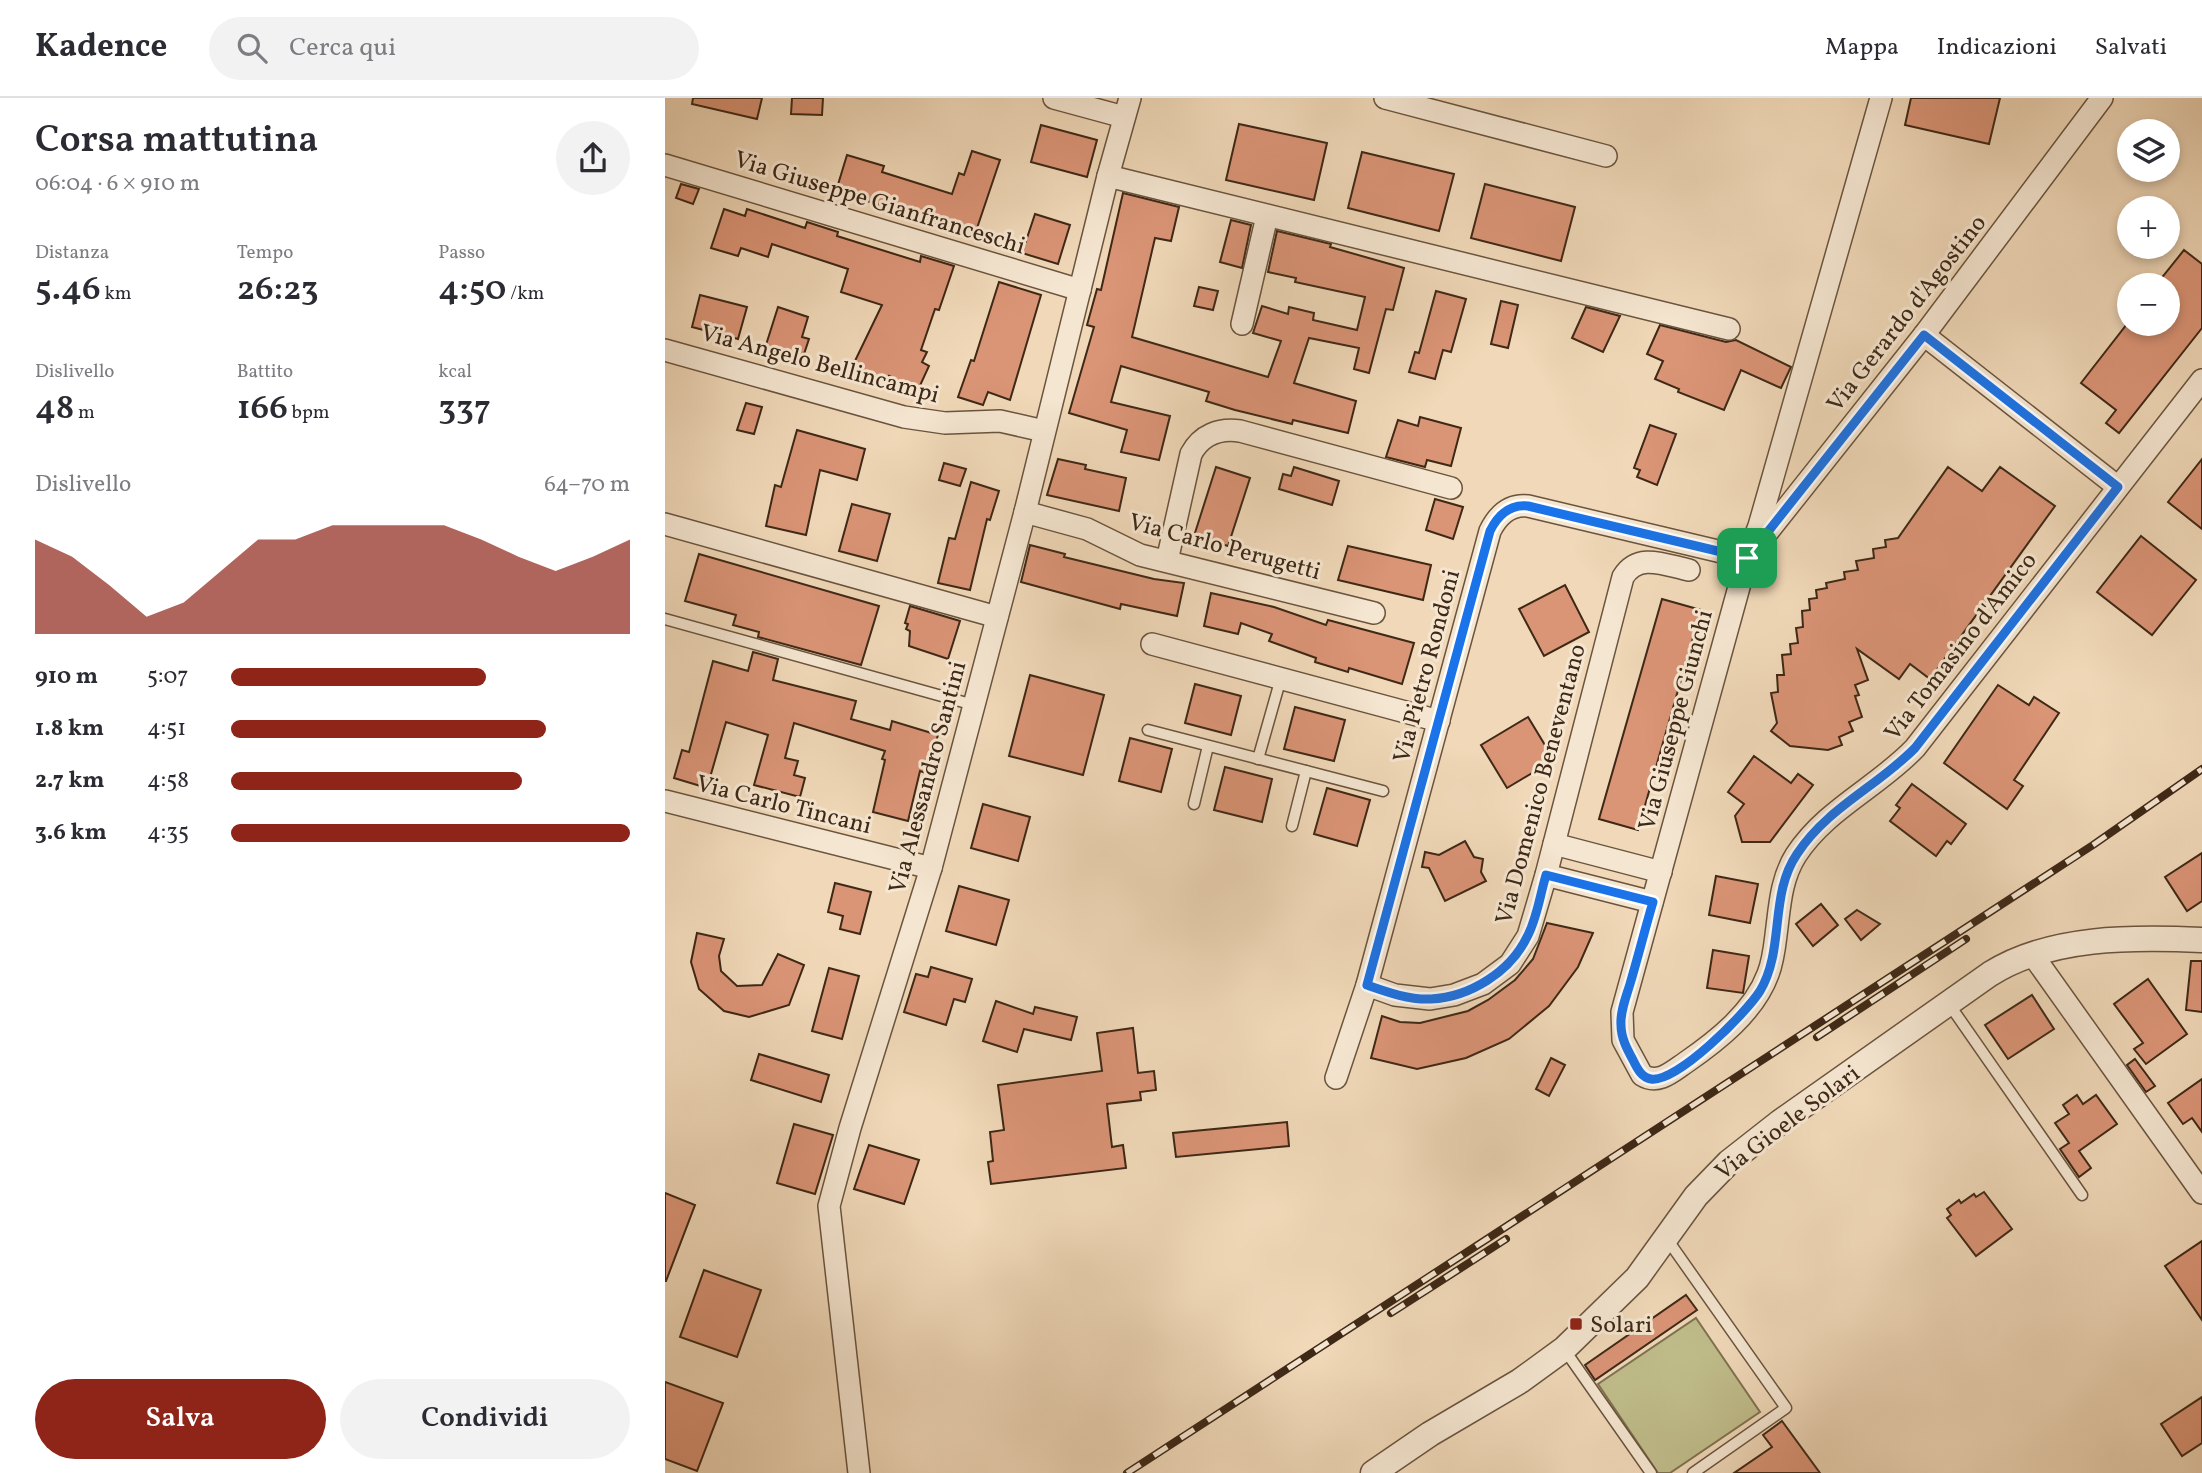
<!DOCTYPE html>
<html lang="it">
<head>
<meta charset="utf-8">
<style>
	body { margin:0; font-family:Vollkorn,serif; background:#f2f2f3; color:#2b2b33; height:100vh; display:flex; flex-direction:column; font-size:26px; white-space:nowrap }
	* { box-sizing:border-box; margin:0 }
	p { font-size:23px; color:#7c7c81 }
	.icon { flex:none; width:38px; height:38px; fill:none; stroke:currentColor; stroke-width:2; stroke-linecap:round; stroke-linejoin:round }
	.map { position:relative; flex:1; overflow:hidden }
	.details { display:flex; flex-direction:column; background:#fff; width:665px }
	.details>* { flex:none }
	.fabs { position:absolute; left:1452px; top:21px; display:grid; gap:14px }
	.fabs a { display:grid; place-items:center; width:63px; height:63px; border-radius:50%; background:#fff; box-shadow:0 4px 10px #0003; font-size:35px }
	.pin { position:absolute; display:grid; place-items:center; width:60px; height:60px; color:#fff; margin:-30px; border-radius:14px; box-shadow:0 4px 10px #0006 }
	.round { display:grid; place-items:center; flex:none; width:74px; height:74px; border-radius:37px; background:#f2f2f3 }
	.headline { display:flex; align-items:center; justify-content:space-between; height:119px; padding:0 35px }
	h1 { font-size:38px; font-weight:600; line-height:52px }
	.metrics { display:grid; grid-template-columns:repeat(3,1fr); gap:10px; height:119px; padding:7px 35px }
	.metrics div { display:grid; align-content:center }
	.metrics b { font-size:35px; font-weight:600 }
	.metrics small { font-size:19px; font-weight:400 }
	.metrics p { font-size:19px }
	.chart { height:196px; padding:14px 35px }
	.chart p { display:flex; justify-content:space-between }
	.chart svg { width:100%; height:126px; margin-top:7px; fill:#8f2418; opacity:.7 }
	.cta { display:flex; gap:14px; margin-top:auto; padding:14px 35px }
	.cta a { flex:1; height:80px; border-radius:42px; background:#8f2418; color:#fff; font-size:28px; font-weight:600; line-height:80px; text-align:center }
	.cta a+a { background:#f2f2f3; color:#2b2b33 }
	ul { padding:0 35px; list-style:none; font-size:23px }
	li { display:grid; grid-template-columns:112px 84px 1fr; align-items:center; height:52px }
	li i { height:18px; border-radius:9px; background:#8f2418 }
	header { display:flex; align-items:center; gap:42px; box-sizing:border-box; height:98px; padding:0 35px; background:#fff; border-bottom:2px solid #e1e1e2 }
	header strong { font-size:33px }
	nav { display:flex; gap:38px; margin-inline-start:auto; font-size:24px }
	.search { width:490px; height:63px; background:#f2f2f3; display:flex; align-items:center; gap:18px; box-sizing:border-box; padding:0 24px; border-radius:38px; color:#7c7c81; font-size:26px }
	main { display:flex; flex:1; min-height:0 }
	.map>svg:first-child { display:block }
	.green { fill:#c0bd8b; stroke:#7f7250; stroke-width:2 }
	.building { fill:#da9476; stroke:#3e2816; stroke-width:2 }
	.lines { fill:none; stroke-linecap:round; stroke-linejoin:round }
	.service-casing { stroke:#6a543e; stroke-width:13 }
	.minor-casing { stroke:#6a543e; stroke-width:24 }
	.tertiary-casing { stroke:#6a543e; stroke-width:27 }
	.service { stroke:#f5e6d1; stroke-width:10 }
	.minor { stroke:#f5e6d1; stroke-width:21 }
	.tertiary { stroke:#f5e6d1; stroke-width:24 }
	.rail-casing { stroke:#3e2816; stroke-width:8 }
	.rail { stroke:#f5e6d1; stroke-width:5; stroke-dasharray:16; stroke-linecap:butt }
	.route-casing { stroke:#fff; stroke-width:14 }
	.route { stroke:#1a73e8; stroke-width:9 }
	.poi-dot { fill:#8f2418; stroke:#f5e6d1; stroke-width:2.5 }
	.labels { text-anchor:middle; stroke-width:6; stroke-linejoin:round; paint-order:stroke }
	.street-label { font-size:24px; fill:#3e2816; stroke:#f5e6d1 }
	.poi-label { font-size:24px; fill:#3e2816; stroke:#f5e6d1; text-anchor:start }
</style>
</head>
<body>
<header>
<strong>Kadence</strong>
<div class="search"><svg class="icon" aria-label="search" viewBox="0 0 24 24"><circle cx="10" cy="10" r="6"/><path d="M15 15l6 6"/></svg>Cerca qui</div>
<nav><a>Mappa</a><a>Indicazioni</a><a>Salvati</a></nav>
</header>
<main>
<section class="details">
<div class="headline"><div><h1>Corsa mattutina</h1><p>06:04 · 6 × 910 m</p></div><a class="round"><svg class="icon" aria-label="share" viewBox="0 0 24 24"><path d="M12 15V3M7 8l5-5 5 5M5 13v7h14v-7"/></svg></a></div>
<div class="metrics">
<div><p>Distanza</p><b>5.46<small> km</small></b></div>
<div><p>Tempo</p><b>26:23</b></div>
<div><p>Passo</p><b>4:50<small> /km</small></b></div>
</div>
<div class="metrics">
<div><p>Dislivello</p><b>48<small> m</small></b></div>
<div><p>Battito</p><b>166<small> bpm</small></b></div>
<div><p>kcal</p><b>337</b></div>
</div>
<div class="chart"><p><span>Dislivello</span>64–70 m</p>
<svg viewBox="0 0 160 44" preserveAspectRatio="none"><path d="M0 44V11L10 17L20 27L30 38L40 33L50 22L60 11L70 11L80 6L90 6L100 6L110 6L120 11L130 17L140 22L150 17L160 11V44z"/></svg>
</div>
<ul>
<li><b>910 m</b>5:07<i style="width:64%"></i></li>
<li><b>1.8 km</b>4:51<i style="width:79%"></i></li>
<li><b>2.7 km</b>4:58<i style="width:73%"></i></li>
<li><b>3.6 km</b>4:35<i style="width:100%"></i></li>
</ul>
<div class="cta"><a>Salva</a><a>Condividi</a></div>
</section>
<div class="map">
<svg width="1537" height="1375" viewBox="0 0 1537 1375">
	<rect width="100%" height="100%" fill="#f0d8b8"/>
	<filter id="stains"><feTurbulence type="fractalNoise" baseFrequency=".00286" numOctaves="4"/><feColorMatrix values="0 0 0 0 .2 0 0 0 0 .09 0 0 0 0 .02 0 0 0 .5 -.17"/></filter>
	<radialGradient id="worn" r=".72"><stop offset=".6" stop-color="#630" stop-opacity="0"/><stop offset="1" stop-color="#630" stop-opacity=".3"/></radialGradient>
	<path class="green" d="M 1031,1220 L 1095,1314 L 1005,1375 L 993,1375 L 933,1286 Z"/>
	<g class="building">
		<path d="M 28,0 L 97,0 L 92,21 L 27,6 Z"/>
		<path d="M 127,0 L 158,0 L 157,17 L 126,16 Z"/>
		<path d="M 1246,0 L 1335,0 L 1324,46 L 1240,27 Z"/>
		<path d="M 574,26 L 662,45 L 649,102 L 561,82 Z"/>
		<path d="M 376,27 L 432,42 L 422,79 L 366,64 Z"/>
		<path d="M 307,53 L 335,62 L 309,139 L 259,123 L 258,126 L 219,114 L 221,109 L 171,93 L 182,57 L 219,68 L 217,74 L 287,96 L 294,75 L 299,77 Z"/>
		<path d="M 697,54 L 789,76 L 774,133 L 683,110 Z"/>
		<path d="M 16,86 L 34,91 L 28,106 L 11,100 Z"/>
		<path d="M 820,86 L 910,109 L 896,163 L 806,140 Z"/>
		<path d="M 458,95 L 514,109 L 506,143 L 490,140 L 467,239 L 603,279 L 616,243 L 588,235 L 597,208 L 623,216 L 624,209 L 649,215 L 648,222 L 692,232 L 700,199 L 630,184 L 631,180 L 603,174 L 612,133 L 666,146 L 665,149 L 739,170 L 728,212 L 721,211 L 704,275 L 689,271 L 694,250 L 644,240 L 629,285 L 691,303 L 683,335 L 628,322 L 627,326 L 570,312 L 541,303 L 544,294 L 456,268 L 446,304 L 505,318 L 494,362 L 456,354 L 462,332 L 404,315 L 429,229 L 422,227 L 432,191 L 436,192 Z"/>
		<path d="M 59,111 L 80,118 L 82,111 L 140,130 L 142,124 L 173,134 L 172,138 L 255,164 L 256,158 L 289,168 L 274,212 L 270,211 L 256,252 L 262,254 L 257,264 L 264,268 L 253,292 L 224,278 L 222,284 L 188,267 L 217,207 L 176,194 L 183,171 L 107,146 L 103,159 L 76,150 L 73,158 L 46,150 Z"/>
		<path d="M 370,116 L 405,127 L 393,166 L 357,155 Z"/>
		<path d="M 566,122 L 586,127 L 577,170 L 555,164 Z"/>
		<path d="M 1519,152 L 1537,166 L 1537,230 L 1454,335 L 1441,325 L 1451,312 L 1416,285 L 1462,226 L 1503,226 L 1503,187 L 1491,187 Z"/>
		<path d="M 334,184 L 376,197 L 345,302 L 323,294 L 318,307 L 293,299 L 306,262 L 309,263 Z"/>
		<path d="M 534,189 L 553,193 L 548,212 L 529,208 Z"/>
		<path d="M 771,193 L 801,201 L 786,254 L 778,252 L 770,281 L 744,274 L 750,254 L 754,255 Z"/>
		<path d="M 35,197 L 82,209 L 73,241 L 27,229 Z"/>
		<path d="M 836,203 L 853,207 L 843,250 L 826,246 Z"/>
		<path d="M 113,209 L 143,219 L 137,239 L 144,241 L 137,262 L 100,250 Z"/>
		<path d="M 921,209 L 955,218 L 938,254 L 907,240 Z"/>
		<path d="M 995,227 L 1061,244 L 1071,242 L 1126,269 L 1116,290 L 1076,272 L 1059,312 L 1013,294 L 1014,291 L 990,281 L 998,263 L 982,256 Z"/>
		<path d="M 81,305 L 97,309 L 89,336 L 72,332 Z"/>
		<path d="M 755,319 L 796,330 L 786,368 L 762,362 L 760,369 L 721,359 L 733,322 L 753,328 Z"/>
		<path d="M 985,327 L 1011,336 L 992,387 L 972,379 L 975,372 L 969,370 Z"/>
		<path d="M 132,332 L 200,351 L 192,382 L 155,372 L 141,437 L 101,428 L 110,387 L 116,389 Z"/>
		<path d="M 393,361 L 421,367 L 420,371 L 461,380 L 454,413 L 382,397 Z"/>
		<path d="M 1537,361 L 1537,431 L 1503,404 Z"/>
		<path d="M 279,365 L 301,371 L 295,388 L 274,382 Z"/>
		<path d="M 551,369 L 585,380 L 563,448 L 529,438 Z"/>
		<path d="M 629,369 L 674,383 L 667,407 L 614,391 L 618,376 L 626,378 Z"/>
		<path d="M 1283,369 L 1317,393 L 1335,369 L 1390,408 L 1265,581 L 1245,566 L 1234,581 L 1192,551 L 1203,582 L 1190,587 L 1194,597 L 1190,598 L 1197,619 L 1184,624 L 1188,633 L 1174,639 L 1177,647 L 1163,652 L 1125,648 L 1106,633 L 1112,625 L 1106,595 L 1113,594 L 1112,577 L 1119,577 L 1117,557 L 1126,556 L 1125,546 L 1133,545 L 1131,530 L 1138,529 L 1137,513 L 1145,512 L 1144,501 L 1152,500 L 1151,492 L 1162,490 L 1161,485 L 1180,481 L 1179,474 L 1193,472 L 1191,463 L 1209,460 L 1208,451 L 1221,449 L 1220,442 L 1233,440 Z"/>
		<path d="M 306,384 L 334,393 L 325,422 L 322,421 L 305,492 L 273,485 L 284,440 L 290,441 Z"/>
		<path d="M 770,401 L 798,409 L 788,441 L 761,432 Z"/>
		<path d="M 187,406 L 225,416 L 212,463 L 174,453 Z"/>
		<path d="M 1476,438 L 1531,482 L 1487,537 L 1432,494 Z"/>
		<path d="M 365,447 L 400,456 L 399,459 L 489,481 L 519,485 L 512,518 L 456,506 L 455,511 L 356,484 Z"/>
		<path d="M 683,448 L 766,467 L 758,502 L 673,482 Z"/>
		<path d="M 34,456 L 214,508 L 196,567 L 93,539 L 94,534 L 68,527 L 71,517 L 20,503 Z"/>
		<path d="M 900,487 L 924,534 L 879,558 L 854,511 Z"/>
		<path d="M 546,495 L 609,509 L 661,527 L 663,522 L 749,545 L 737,586 L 684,570 L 683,574 L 650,564 L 651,560 L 604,543 L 607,536 L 576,525 L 573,536 L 539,528 Z"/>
		<path d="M 997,501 L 1036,512 L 973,732 L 934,721 Z"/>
		<path d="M 245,508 L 295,523 L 283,561 L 244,548 L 245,533 L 241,531 L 243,526 L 240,525 Z"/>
		<path d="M 88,554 L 113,561 L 108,582 L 191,603 L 186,621 L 225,632 L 227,623 L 273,637 L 261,675 L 255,673 L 243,723 L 208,714 L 220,662 L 217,661 L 220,653 L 129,625 L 120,660 L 133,663 L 129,677 L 140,680 L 135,699 L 89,687 L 103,637 L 61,624 L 42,690 L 9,680 L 17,652 L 24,654 L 48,563 L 83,573 Z"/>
		<path d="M 365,577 L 439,597 L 418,677 L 344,658 Z"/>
		<path d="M 530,586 L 576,598 L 566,637 L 520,625 Z"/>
		<path d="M 1333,587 L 1364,607 L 1369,599 L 1394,615 L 1349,682 L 1358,688 L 1342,711 L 1279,665 Z"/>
		<path d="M 630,609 L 680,622 L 669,663 L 619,651 Z"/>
		<path d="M 863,619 L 889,662 L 842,690 L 816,647 Z"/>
		<path d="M 465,640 L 507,651 L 496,694 L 454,683 Z"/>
		<path d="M 1089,658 L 1126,685 L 1133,676 L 1148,687 L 1105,744 L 1077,744 L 1070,718 L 1079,706 L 1063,694 Z"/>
		<path d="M 560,669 L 607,681 L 597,724 L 549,712 Z"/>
		<path d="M 1247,686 L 1301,726 L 1286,746 L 1282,743 L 1271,758 L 1225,723 L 1235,710 L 1231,707 Z"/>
		<path d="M 662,690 L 705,702 L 692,748 L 649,736 Z"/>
		<path d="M 318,706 L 365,719 L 353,763 L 306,750 Z"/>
		<path d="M 800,743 L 809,759 L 818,761 L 816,774 L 821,783 L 780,803 L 764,770 L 757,769 L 760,754 L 774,757 Z"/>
		<path d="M 1537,755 L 1537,803 L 1522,813 L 1500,779 Z"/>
		<path d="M 1051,778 L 1093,786 L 1085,825 L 1044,817 Z"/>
		<path d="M 170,785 L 206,794 L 195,836 L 175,831 L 178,818 L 163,814 Z"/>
		<path d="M 294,788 L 344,802 L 331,847 L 281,833 Z"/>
		<path d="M 1156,806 L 1173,827 L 1148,848 L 1131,826 Z"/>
		<path d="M 1192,812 L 1215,826 L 1196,842 L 1180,821 Z"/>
		<path d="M 882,825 L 928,835 L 913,869 L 884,908 L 844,941 L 801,960 L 752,971 L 706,960 L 717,918 L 735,924 L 755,925 L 803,913 L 823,902 L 850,882 L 868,861 Z"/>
		<path d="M 32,835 L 59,841 L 54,858 L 56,873 L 72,888 L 97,887 L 113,856 L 139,867 L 124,907 L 84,919 L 59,913 L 34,891 L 26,864 Z"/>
		<path d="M 1048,852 L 1084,858 L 1078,895 L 1042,890 Z"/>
		<path d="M 1526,863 L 1537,863 L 1537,914 L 1521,912 Z"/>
		<path d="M 266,869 L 307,881 L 300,904 L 289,901 L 281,927 L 239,914 L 251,876 L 263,879 Z"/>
		<path d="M 164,870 L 194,878 L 177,941 L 147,933 Z"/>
		<path d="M 1483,881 L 1522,936 L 1481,966 L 1469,951 L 1478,945 L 1449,906 Z"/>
		<path d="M 1367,897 L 1389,931 L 1343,961 L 1320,927 Z"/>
		<path d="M 331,903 L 368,916 L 370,909 L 412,919 L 406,942 L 359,931 L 352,954 L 318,943 Z"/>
		<path d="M 468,930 L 473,975 L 489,973 L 491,992 L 475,994 L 476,1002 L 442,1006 L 447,1049 L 458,1047 L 461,1070 L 326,1086 L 323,1064 L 328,1063 L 325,1034 L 339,1032 L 333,987 L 437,973 L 432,935 Z"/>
		<path d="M 94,956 L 164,977 L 156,1004 L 86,982 Z"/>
		<path d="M 886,960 L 900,967 L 884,998 L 871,991 Z"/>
		<path d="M 1470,961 L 1490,988 L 1481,994 L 1462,967 Z"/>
		<path d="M 1537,981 L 1537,1034 L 1527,1020 L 1518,1026 L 1503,1005 Z"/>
		<path d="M 1412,997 L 1418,1006 L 1431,997 L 1452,1026 L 1414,1053 L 1426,1070 L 1414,1079 L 1395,1051 L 1404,1045 L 1390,1025 L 1404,1016 L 1398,1007 Z"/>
		<path d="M 622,1024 L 624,1048 L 511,1059 L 508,1035 Z"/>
		<path d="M 129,1026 L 168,1037 L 150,1096 L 112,1085 Z"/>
		<path d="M 204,1047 L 254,1062 L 239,1106 L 189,1091 Z"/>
		<path d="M 1319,1094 L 1347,1131 L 1311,1158 L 1282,1120 L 1286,1117 L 1282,1111 L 1294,1102 L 1296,1105 L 1309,1096 L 1311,1099 Z"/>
		<path d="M 0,1095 L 30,1107 L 1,1183 L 0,1183 Z"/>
		<path d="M 1537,1143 L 1537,1222 L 1500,1168 Z"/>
		<path d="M 39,1172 L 96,1192 L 72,1259 L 15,1239 Z"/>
		<path d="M 1021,1197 L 1032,1212 L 930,1282 L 920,1267 Z"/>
		<path d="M 0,1284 L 58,1305 L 32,1373 L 0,1361 Z"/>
		<path d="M 1537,1299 L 1537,1345 L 1517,1358 L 1496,1326 Z"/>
		<path d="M 1117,1323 L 1155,1375 L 1069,1375 L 1107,1349 L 1098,1337 Z"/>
	</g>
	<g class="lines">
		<defs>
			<g id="service">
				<path d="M 0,521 L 309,607"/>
				<path d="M 483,632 L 718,693"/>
				<path d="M 593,661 L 616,580"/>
				<path d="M 529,706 L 543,648"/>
				<path d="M 627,728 L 641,673"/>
				<path d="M 1284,906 L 1417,1097"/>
				<path d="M 1002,1141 L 1121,1310 L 1028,1375"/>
				<path d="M 899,1251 L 986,1375"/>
			</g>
			<g id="minor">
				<path d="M 389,0 L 459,19"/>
				<path d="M 720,0 L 941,58"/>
				<path d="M 1216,0 L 1094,428 L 1082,460 L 957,914 L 958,942 L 977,977 C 993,987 1007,974 1020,965 C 1052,943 1089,914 1103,876 C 1109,861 1110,844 1112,829 C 1115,804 1117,779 1131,757 C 1161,711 1213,689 1250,650 L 1537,282"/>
				<path d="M 0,67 L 415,192"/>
				<path d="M 443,78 L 1064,231"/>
				<path d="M 577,226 L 602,118"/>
				<path d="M 1259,237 L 1453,389"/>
				<path d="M 0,252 L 239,319 L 280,325 L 335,323 L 379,333"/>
				<path d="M 360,414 L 422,431 L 475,457 L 709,515"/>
				<path d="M 0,426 L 332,519"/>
				<path d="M 502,463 L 526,356 C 536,337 554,330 575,333 L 786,390"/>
				<path d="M 487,546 L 774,623"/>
				<path d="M 0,703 L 266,770"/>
				<path d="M 889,746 L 996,774"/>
				<path d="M 881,777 L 987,804"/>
				<path d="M 1367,856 L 1537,1095"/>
				<path d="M 702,887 L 730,897 L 765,901 L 789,897 L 818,886 L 845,866 L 863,838 L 881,777 L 958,479 C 973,454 1000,467 1024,472"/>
				<path d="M 671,980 L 702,887 L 825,433 C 833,417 845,406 863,408 L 1082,460 L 1259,237 L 1437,0"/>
				<path d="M 194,1375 L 164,1108 L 185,1030 L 266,770 L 360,414 L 443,78 L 465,0"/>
			</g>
			<path id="tertiary" d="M 708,1375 L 765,1336 L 855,1283 L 899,1251 L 972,1180 L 1031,1098 L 1064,1064 L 1115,1024 L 1325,876 C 1385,838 1468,839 1537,842"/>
		</defs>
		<use href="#service" class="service-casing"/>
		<use href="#minor" class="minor-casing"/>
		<use href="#tertiary" class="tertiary-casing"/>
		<use href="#service" class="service"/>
		<use href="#minor" class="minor"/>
		<use href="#tertiary" class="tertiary"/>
		<defs>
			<g id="rail">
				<path d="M 1152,939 L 1301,841"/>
				<path d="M 726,1215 L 841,1141"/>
				<path d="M 462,1375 L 1428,747 L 1537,671"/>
			</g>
		</defs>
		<use href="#rail" class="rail-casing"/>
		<use href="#rail" class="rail"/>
	</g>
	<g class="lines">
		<defs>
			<path id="route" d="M 1259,237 L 1453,389 L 1250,650 C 1213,688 1162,710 1132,756 C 1104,797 1120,851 1095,893 C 1081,915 1012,985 986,981 C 976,979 972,970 968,962 C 962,951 956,940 956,927 C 955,914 961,899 965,886 C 973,859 980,831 988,804 L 881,777 C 875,797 872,821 862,839 C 845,874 805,899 766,901 C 744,902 722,894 702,887 L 825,433 C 833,417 845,406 863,408 L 1082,460 Z"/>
		</defs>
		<use href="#route" class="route-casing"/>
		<use href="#route" class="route"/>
	</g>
	<rect class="poi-dot" x="904" y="1219" width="14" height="14" rx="3.5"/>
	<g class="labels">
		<g class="street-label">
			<text transform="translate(215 104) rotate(17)" y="8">Via Giuseppe Gianfranceschi</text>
			<text transform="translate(1241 215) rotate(-52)" y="8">Via Gerardo d'Agostino</text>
			<text transform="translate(155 265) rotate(15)" y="8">Via Angelo Bellincampi</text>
			<text transform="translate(560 448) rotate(15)" y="8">Via Carlo Perugetti</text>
			<text transform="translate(1295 548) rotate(-52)" y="8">Via Tomasino d'Amico</text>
			<text transform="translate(761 568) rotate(-75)" y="8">Via Pietro Rondoni</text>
			<text transform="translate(1010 622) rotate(-75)" y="8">Via Giuseppe Giunchi</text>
			<text transform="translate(262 679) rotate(-75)" y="8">Via Alessandro Santini</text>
			<text transform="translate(875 686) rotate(-75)" y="8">Via Domenico Beneventano</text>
			<text transform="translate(119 706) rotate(14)" y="8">Via Carlo Tincani</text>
			<text transform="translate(1122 1024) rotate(-37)" y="8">Via Gioele Solari</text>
		</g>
		<g class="poi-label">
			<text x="925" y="1234">Solari</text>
		</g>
	</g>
	<rect width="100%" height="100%" filter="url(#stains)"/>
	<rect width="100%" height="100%" fill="url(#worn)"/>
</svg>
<div class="fabs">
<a><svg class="icon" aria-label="layers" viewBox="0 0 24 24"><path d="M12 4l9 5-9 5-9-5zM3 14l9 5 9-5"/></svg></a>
<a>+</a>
<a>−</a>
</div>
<div class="pin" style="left:1082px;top:460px;background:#1e9e55"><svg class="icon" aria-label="arrive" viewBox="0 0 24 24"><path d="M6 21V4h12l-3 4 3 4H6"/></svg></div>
</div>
</main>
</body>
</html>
